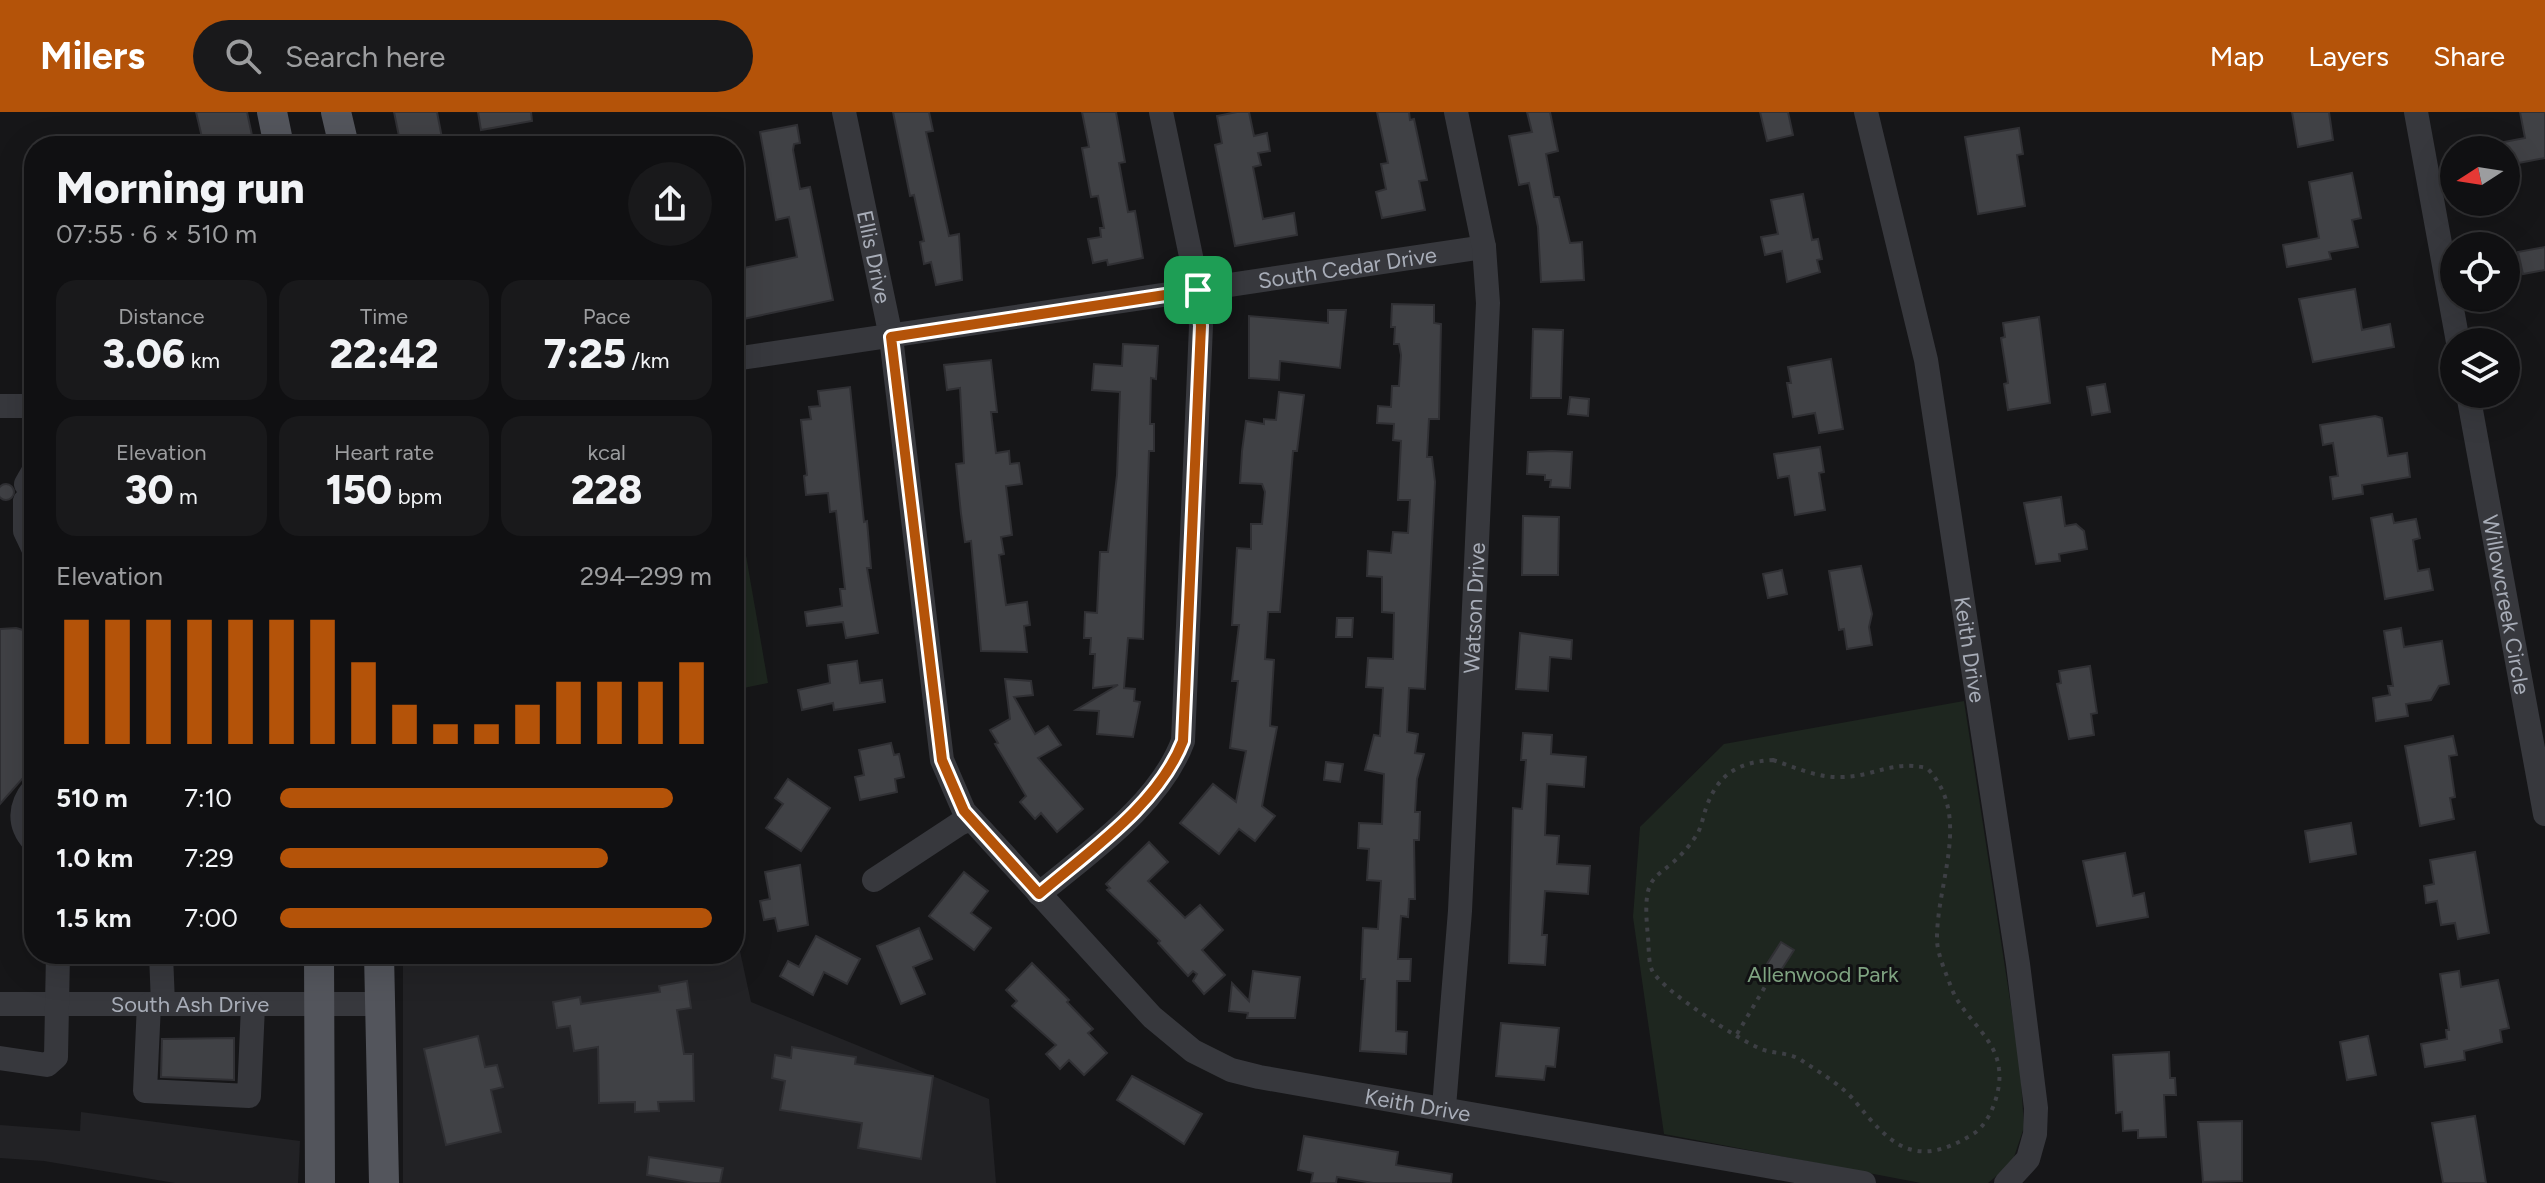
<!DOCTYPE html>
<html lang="en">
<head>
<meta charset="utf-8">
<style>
	body { margin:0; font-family:Figtree,sans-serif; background:#19191b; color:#f1f3f6; height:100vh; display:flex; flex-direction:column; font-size:30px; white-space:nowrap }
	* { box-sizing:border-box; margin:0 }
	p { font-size:26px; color:#9c9d9f }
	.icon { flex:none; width:44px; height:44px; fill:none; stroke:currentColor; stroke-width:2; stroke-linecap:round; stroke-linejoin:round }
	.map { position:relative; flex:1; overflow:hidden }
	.details { position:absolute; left:24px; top:24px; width:720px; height:828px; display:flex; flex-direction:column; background:#101012; border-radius:32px; box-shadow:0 8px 32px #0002,0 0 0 2px #303032 }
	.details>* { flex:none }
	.needle { width:52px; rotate:258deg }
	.buttons { position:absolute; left:2440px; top:24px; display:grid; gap:16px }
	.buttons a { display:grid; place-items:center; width:80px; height:80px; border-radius:50%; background:#101012; box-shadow:0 8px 32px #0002,0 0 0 2px #303032; font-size:40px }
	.pin { position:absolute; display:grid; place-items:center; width:68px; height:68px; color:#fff; margin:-34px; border-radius:16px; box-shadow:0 4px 12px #0006 }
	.round { display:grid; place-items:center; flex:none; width:84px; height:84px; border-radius:42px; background:#19191b }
	.head { display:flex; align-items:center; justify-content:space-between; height:136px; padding:0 32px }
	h1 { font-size:44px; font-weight:800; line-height:60px }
	.metrics { display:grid; grid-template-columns:repeat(3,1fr); gap:12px; height:136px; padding:8px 32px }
	.metrics div { display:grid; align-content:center; border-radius:20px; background:#19191b; text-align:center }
	.metrics b { font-size:40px; font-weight:800 }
	.metrics small { font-size:22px; font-weight:400 }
	.metrics p { font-size:22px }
	.chart { height:224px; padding:16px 32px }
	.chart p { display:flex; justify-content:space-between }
	.chart svg { width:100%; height:144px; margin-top:8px; stroke:#b45309; stroke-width:6 }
	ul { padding:0 32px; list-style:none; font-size:26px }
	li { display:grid; grid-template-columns:128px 96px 1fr; align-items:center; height:60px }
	li i { height:20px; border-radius:10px; background:#b45309 }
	header { display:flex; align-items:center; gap:48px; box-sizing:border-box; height:112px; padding:0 40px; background:#b45309; color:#fff }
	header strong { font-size:38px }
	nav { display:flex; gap:44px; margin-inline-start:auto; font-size:28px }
	.search { width:560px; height:72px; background:#19191b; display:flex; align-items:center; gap:20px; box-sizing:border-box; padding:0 28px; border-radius:44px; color:#9c9d9f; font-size:30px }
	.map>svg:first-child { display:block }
	.built { fill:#222225 }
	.green { fill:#1e261f }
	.building { fill:#404145; stroke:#303034; stroke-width:2 }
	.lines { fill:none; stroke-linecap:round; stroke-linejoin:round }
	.path { stroke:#3d3f44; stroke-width:4; stroke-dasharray:4 6; stroke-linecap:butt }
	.minor { stroke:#37383d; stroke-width:24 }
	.major { stroke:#53555c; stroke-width:30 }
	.route-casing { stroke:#fff; stroke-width:16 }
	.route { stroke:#b45309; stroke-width:10 }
	.labels { text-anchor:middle; stroke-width:6; stroke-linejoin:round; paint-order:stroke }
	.street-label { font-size:22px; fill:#a8adb8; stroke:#111113 }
	.park-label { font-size:22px; fill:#7fa381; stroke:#111113 }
</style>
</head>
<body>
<header>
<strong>Milers</strong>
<div class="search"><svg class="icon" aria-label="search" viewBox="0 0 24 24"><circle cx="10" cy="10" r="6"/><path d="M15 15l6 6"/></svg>Search here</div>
<nav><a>Map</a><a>Layers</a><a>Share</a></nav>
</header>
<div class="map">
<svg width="2545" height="1071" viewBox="0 0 2545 1071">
	<rect width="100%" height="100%" fill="#161618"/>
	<g class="built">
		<path d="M 738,830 L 751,890 L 989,987 L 996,1071 L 403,1071 L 403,842 L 637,842 L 640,852 L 686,842 L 734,842 L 734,831 Z"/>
		<path d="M 81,1000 L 300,1029 L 298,1071 L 175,1071 L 44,1049 L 0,1046 L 0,1013 L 80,1019 Z"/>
	</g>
	<g class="green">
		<path d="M 734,374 L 768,571 L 734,578 Z"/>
		<path d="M 1964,589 L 2020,953 L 2024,1015 L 2012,1051 L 1988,1071 L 1921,1071 L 1664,1022 L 1633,805 L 1640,715 L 1724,632 Z"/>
		<path d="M 637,842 L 686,842 L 639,853 Z"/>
	</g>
	<g class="building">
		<path d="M 196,0 L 247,0 L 253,28 L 235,34 L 204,34 Z"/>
		<path d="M 394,0 L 437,0 L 442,26 L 401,34 Z"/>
		<path d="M 478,0 L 531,0 L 532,9 L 481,18 Z"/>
		<path d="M 893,0 L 929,0 L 933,19 L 926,20 L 949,124 L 959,122 L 962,168 L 936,173 L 931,150 L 924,152 L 920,130 L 924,129 L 914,83 L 910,84 Z"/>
		<path d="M 1082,0 L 1116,0 L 1125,50 L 1119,51 L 1128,100 L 1135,99 L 1143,146 L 1108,153 L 1107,148 L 1093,151 L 1088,127 L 1101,125 L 1100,116 L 1104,116 L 1098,84 L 1091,85 L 1082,36 L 1089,35 Z"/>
		<path d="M 1237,0 L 1249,0 L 1254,24 L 1267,21 L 1270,39 L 1258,41 L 1261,53 L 1253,55 L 1263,107 L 1294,101 L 1297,123 L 1235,134 L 1215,33 L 1222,31 L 1217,4 Z"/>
		<path d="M 1377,0 L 1409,0 L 1410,8 L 1414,7 L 1427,68 L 1419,69 L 1425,98 L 1382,106 L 1376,80 L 1386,77 L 1381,52 L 1388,51 Z"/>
		<path d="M 1527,0 L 1550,0 L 1558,39 L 1546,42 L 1554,85 L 1559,85 L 1570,131 L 1582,130 L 1584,168 L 1541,170 L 1538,115 L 1529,71 L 1519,73 L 1509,24 L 1532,20 Z"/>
		<path d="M 1760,0 L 1788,0 L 1793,23 L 1767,29 Z"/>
		<path d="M 2292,0 L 2329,0 L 2333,28 L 2298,35 Z"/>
		<path d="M 2520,0 L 2545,0 L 2545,46 L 2508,53 L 2504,30 L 2525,26 Z"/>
		<path d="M 797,13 L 800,31 L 794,32 L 793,38 L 800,77 L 810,75 L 833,188 L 734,209 L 734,158 L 797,145 L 789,105 L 776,108 L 760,20 Z"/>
		<path d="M 2019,16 L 2023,42 L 2017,43 L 2025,94 L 1978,102 L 1965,25 Z"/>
		<path d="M 2352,61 L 2361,106 L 2352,108 L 2358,135 L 2329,140 L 2331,147 L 2287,155 L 2283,133 L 2319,126 L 2309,70 Z"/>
		<path d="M 1803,82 L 1812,128 L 1818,127 L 1822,147 L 1817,148 L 1820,160 L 1787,170 L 1782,139 L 1765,143 L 1761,125 L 1778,122 L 1771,88 Z"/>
		<path d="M 2545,135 L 2545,158 L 2523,162 L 2518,140 Z"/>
		<path d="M 2355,177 L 2362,218 L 2390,212 L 2394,235 L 2313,250 L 2299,187 Z"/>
		<path d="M 1392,192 L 1434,193 L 1434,211 L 1441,212 L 1439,307 L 1429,307 L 1427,345 L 1432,345 L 1435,370 L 1425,577 L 1409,576 L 1407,620 L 1418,622 L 1415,641 L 1424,642 L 1417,667 L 1415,700 L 1420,700 L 1419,728 L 1414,728 L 1415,787 L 1409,787 L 1408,805 L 1401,804 L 1398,847 L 1411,847 L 1410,869 L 1397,869 L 1396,919 L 1407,920 L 1406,942 L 1360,939 L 1365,867 L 1361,867 L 1363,816 L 1378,817 L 1381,769 L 1367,768 L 1369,737 L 1358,736 L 1359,711 L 1382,712 L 1384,662 L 1365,658 L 1374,623 L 1380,624 L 1383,576 L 1366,575 L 1368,546 L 1393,547 L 1394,501 L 1382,500 L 1382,465 L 1367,464 L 1368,439 L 1391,441 L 1393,420 L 1408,421 L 1410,388 L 1398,388 L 1401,329 L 1393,328 L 1394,312 L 1377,311 L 1378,294 L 1391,295 L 1392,274 L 1399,274 L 1401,243 L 1399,232 L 1394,232 L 1395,215 L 1391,215 Z"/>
		<path d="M 1328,198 L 1346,198 L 1340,256 L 1280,249 L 1279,268 L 1249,266 L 1249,204 L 1328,211 Z"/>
		<path d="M 2039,205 L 2050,291 L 2008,298 L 2004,272 L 2008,271 L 2001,226 L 2005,225 L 2003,211 Z"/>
		<path d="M 1533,217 L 1563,218 L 1561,286 L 1531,286 Z"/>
		<path d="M 1123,232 L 1158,234 L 1156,267 L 1151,266 L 1150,312 L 1154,312 L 1154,339 L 1149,339 L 1143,527 L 1128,526 L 1124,576 L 1135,577 L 1134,589 L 1140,590 L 1133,625 L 1097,622 L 1099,599 L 1076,598 L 1118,573 L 1093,576 L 1095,542 L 1090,542 L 1091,526 L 1084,526 L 1085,500 L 1097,501 L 1100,440 L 1108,440 L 1117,363 L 1120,280 L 1092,278 L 1094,252 L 1122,254 Z"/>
		<path d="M 1831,247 L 1843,317 L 1819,321 L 1815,301 L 1793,305 L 1787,271 L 1791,271 L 1788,255 Z"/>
		<path d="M 991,248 L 997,300 L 991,300 L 996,341 L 1009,339 L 1010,352 L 1019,351 L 1022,372 L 1006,374 L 1012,423 L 1001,425 L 1004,442 L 999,443 L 1006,493 L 1027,490 L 1030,513 L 1024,514 L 1027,540 L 981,539 L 971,429 L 965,430 L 961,402 L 956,352 L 964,351 L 960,276 L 947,278 L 944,253 Z"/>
		<path d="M 2105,272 L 2110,300 L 2092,303 L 2087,275 Z"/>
		<path d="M 850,275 L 864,410 L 867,409 L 871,456 L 867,456 L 878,521 L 846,526 L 843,510 L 807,514 L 805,500 L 842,494 L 840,477 L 845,477 L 836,399 L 830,400 L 828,381 L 806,383 L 804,364 L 807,363 L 801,308 L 811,307 L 809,295 L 820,294 L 818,279 Z"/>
		<path d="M 1279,280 L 1304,283 L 1297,339 L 1293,339 L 1280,500 L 1268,500 L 1267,515 L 1265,547 L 1274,548 L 1270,614 L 1277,615 L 1262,694 L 1275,704 L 1255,729 L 1239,717 L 1219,742 L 1180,711 L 1213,672 L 1236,690 L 1246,639 L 1230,636 L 1238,569 L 1232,569 L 1239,513 L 1232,513 L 1237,436 L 1251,437 L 1251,412 L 1262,412 L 1265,380 L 1262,372 L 1240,371 L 1242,339 L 1246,309 L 1264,312 L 1264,307 L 1276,308 Z"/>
		<path d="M 1570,285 L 1589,287 L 1588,304 L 1568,302 Z"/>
		<path d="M 2375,304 L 2382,306 L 2388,344 L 2407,341 L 2410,365 L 2362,373 L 2363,382 L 2333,387 L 2330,365 L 2338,364 L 2333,331 L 2323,333 L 2320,313 Z"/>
		<path d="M 1820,335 L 1824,360 L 1819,361 L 1825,398 L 1795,403 L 1789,364 L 1778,366 L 1774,342 Z"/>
		<path d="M 1552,339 L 1572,340 L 1570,376 L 1550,375 L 1551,368 L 1545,368 L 1545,363 L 1527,362 L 1528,340 Z"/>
		<circle cx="6" cy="380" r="8"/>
		<path d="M 2061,385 L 2065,414 L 2076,412 L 2084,419 L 2087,437 L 2059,442 L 2060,449 L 2036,452 L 2024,391 Z"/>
		<path d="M 2392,402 L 2394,411 L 2416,407 L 2420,426 L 2413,428 L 2418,459 L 2429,457 L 2433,478 L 2385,487 L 2371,406 Z"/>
		<path d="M 1523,404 L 1559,405 L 1558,463 L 1522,463 Z"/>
		<path d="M 1861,454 L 1872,502 L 1869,515 L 1872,533 L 1847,537 L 1844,517 L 1839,518 L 1829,459 Z"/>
		<path d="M 1782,458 L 1787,482 L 1768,486 L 1763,462 Z"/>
		<path d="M 1337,506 L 1353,506 L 1352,525 L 1336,525 Z"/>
		<path d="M 16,516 L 34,521 L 34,661 L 22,667 L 0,692 L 0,517 Z"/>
		<path d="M 2401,516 L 2404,535 L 2442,529 L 2449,572 L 2439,574 L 2431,588 L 2406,592 L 2408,604 L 2376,609 L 2373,586 L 2390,583 L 2388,574 L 2393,574 L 2384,519 Z"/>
		<path d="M 1520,521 L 1572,528 L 1571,547 L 1550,545 L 1548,579 L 1516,577 Z"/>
		<path d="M 857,549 L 860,571 L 882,568 L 885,590 L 834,598 L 833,591 L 802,598 L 798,578 L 830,571 L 828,553 Z"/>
		<path d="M 2090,554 L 2097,601 L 2091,602 L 2094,623 L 2069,627 L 2057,572 L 2061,571 L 2059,559 Z"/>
		<path d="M 1005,567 L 1031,569 L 1033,583 L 1014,585 L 1035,622 L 1048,614 L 1061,633 L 1038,646 L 1083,697 L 1057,720 L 1041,701 L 1035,707 L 1020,690 L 1026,684 L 995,632 L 998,631 L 990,618 L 1010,607 Z"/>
		<path d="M 1523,621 L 1552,623 L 1551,642 L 1586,645 L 1584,675 L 1547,672 L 1545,723 L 1559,724 L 1557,752 L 1590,754 L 1588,782 L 1545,779 L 1542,823 L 1547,823 L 1545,853 L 1509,851 L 1513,696 L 1522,697 L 1526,648 L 1521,648 Z"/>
		<path d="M 2453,624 L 2457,643 L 2449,644 L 2455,685 L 2450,686 L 2454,707 L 2420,714 L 2405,634 Z"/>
		<path d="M 891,631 L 894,643 L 899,642 L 904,665 L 895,667 L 897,680 L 860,688 L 855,665 L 864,663 L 859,638 Z"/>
		<path d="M 1326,650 L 1343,652 L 1340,670 L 1324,668 Z"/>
		<path d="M 788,667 L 830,696 L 801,739 L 766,716 L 783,692 L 775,686 Z"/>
		<path d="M 2351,711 L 2356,742 L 2310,750 L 2305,719 Z"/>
		<path d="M 1149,730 L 1168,750 L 1148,769 L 1185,806 L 1200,793 L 1223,818 L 1202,838 L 1225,863 L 1204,882 L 1193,869 L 1197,862 L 1193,859 L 1188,864 L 1158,831 L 1160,829 L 1107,778 L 1110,776 L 1106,772 Z"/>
		<path d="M 2475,740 L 2489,821 L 2458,827 L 2455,811 L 2441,813 L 2437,789 L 2426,791 L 2424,774 L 2434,772 L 2430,748 Z"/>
		<path d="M 2125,741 L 2133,784 L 2144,781 L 2148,805 L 2097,814 L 2083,749 Z"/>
		<path d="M 800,753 L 808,813 L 778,819 L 775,806 L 764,808 L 760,789 L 770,787 L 765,760 Z"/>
		<path d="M 964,760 L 988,779 L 971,801 L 991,816 L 974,838 L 929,804 Z"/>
		<path d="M 919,816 L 932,847 L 913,855 L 925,882 L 901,892 L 877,834 Z"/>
		<path d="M 816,824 L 860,847 L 847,872 L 824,860 L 813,883 L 780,864 L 788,849 L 799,855 Z"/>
		<path d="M 1781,830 L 1794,838 L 1778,863 L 1765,855 Z"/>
		<path d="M 1032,851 L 1069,888 L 1067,890 L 1093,917 L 1088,921 L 1107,941 L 1084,963 L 1069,948 L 1060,957 L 1046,942 L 1056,933 L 1012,894 L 1017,889 L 1006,878 Z"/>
		<path d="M 1253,859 L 1300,865 L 1295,906 L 1247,906 L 1248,901 L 1229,899 L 1232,871 L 1249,889 Z"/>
		<path d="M 2459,859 L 2461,875 L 2498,868 L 2509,916 L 2500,918 L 2502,930 L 2464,939 L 2465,948 L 2425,955 L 2421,932 L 2447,927 L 2446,918 L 2449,918 L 2440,862 Z"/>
		<path d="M 687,869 L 691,896 L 677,898 L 684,942 L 693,942 L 694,989 L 658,990 L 659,999 L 635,1000 L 635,990 L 599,991 L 598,935 L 574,939 L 570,914 L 557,916 L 553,890 L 580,885 L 581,892 L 660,880 L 659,874 Z"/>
		<path d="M 1501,911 L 1559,916 L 1555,955 L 1546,954 L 1544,968 L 1496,964 Z"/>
		<path d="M 478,924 L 485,955 L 497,953 L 503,975 L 491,978 L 501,1020 L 446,1033 L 424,937 Z"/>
		<path d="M 2368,924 L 2376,963 L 2347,968 L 2340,930 Z"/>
		<path d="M 234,926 L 234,968 L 161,965 L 162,927 Z"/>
		<path d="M 792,935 L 856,945 L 855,952 L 933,964 L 921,1047 L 858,1036 L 862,1011 L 780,998 L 785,969 L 772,966 L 775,943 L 791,946 Z"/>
		<path d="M 2169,940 L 2170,966 L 2175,966 L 2176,983 L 2164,983 L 2166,1025 L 2138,1026 L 2138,1018 L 2123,1019 L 2122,1000 L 2116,1001 L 2113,943 Z"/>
		<path d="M 1132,964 L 1202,1002 L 1184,1032 L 1117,988 Z"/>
		<path d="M 2475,1004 L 2486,1071 L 2443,1071 L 2432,1011 Z"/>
		<path d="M 2242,1009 L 2242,1069 L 2203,1070 L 2198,1010 Z"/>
		<path d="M 1304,1024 L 1398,1040 L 1396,1053 L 1452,1062 L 1451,1071 L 1373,1071 L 1337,1065 L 1336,1071 L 1311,1071 L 1313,1061 L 1298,1058 Z"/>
		<path d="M 649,1045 L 723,1056 L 720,1071 L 694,1071 L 647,1063 Z"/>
	</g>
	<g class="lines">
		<g class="path">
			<path d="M 1773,648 C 1794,655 1818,666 1840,665 C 1875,665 1890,648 1927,656 C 1973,704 1936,770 1937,829 C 1938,844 1946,861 1951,875 C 1962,905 1996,925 1999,957 C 2002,977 1991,1011 1973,1022 C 1915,1058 1891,1034 1854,988 C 1840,972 1819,960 1801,948 C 1788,940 1774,942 1761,937 C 1739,928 1664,879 1653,860 C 1648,852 1649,835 1648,825 C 1640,747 1661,776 1696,724 C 1701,717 1703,705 1706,696 C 1718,662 1738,650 1773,648 Z"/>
			<path d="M 1737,922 L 1772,863"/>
		</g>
		<g class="minor">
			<path id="s1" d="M 844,0 L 891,225 L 942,648 L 964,699 L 1152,905 L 1193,939 L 1231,958 L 1259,965 L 1864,1071"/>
			<path id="s2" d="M 1866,0 L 1926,248 L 2018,852 L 2036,996 L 2035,1022 L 2028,1047 L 2006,1071"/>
			<path d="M 2416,0 L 2458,230"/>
			<path d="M 653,34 L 654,34"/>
			<path id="s3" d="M 734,247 L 1484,135"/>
			<path id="s4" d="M 2468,282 L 2545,702"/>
			<path d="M 0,294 L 34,294"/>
			<path d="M 26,372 L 34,358"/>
			<path d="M 25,389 L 25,419 L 34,438"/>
			<path d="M 34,676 C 19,694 18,713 34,730"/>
			<path d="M 874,768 L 959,712 L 971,707"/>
			<path d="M 1039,782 C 1089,740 1159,693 1183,629 L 1201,214 L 1198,178 L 1161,0"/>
			<path d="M 161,842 L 163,892"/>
			<path id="s5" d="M 0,892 L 380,892"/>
			<path d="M 149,892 L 145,979 L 249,984 L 253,894"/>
			<path d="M 0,946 L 47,953 L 56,945 L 58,842"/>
			<path id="s6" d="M 1444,995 L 1460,799 L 1488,191 L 1484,135 L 1456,0"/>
		</g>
		<g class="major">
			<path d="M 272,0 L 279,34"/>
			<path d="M 336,0 L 344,34"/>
			<path d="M 319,842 L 320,1071"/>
			<path d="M 379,842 L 384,1071"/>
		</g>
	</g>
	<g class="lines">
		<defs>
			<path id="route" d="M 1198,178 L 1201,214 L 1183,629 C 1158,693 1089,739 1039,782 L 964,699 L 942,648 L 891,225 Z"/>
		</defs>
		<use href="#route" class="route-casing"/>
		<use href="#route" class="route"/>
	</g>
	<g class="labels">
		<g class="street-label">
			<text dy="8" stroke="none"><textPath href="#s1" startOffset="148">Ellis Drive</textPath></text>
			<text dy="8" stroke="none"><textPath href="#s3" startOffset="620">South Cedar Drive</textPath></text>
			<text dy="8" stroke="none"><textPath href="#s4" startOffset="214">Willowcreek Circle</textPath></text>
			<text dy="8" stroke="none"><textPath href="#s6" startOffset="500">Watson Drive</textPath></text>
			<text dy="8" stroke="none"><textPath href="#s2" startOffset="548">Keith Drive</textPath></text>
			<text dy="8" stroke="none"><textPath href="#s5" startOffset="190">South Ash Drive</textPath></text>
			<text dy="8" stroke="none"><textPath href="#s1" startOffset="1276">Keith Drive</textPath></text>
		</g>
		<g class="park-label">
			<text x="1823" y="870">Allenwood Park</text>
		</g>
	</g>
</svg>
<div class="buttons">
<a><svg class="needle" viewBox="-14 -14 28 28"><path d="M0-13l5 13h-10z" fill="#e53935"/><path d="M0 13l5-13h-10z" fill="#9c9d9f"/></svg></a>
<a><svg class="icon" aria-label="locate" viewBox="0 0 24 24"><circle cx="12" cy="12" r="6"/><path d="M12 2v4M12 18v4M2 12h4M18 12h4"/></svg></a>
<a><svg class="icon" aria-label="layers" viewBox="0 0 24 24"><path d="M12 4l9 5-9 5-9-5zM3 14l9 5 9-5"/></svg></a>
</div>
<div class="pin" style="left:1198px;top:178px;background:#1e9e55"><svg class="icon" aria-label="arrive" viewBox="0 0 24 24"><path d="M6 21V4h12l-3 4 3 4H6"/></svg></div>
<section class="details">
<div class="head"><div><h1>Morning run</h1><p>07:55 · 6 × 510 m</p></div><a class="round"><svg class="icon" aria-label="share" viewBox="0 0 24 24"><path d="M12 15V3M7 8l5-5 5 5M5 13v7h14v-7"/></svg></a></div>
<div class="metrics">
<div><p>Distance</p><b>3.06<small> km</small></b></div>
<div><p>Time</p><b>22:42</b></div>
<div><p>Pace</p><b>7:25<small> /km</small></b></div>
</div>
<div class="metrics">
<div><p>Elevation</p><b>30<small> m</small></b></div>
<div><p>Heart rate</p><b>150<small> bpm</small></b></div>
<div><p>kcal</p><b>228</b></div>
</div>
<div class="chart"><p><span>Elevation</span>294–299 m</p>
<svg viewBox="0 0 160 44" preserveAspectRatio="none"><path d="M5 44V6M15 44V6M25 44V6M35 44V6M45 44V6M55 44V6M65 44V6M75 44V19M85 44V32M95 44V38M105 44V38M115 44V32M125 44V25M135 44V25M145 44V25M155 44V19"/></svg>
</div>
<ul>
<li><b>510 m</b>7:10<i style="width:91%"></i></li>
<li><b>1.0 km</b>7:29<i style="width:76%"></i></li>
<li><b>1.5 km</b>7:00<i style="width:100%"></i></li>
</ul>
</section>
</div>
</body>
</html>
